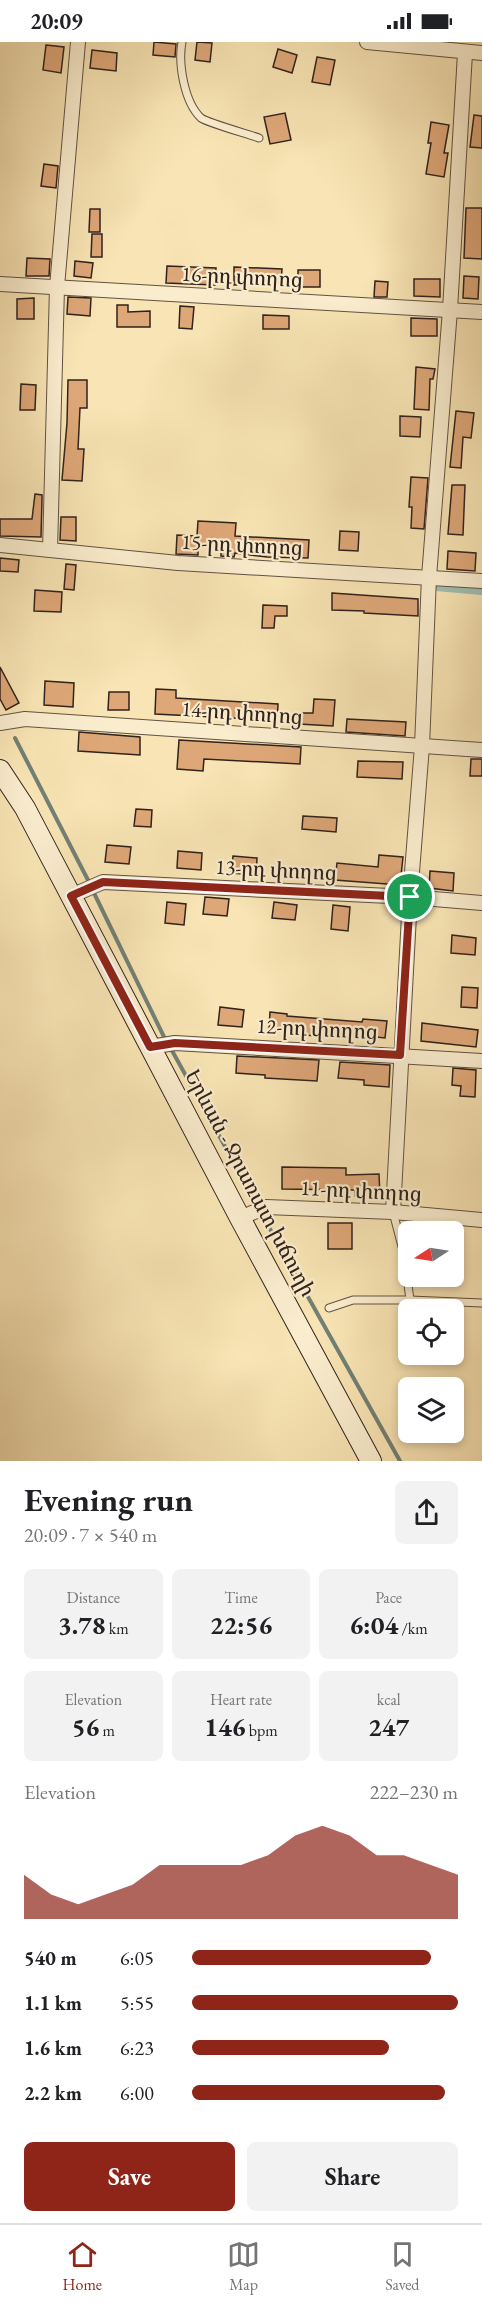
<!DOCTYPE html>
<html lang="en">
<head>
<meta charset="utf-8">
<style>
	body { margin:0; font-family:"EB Garamond","Noto Serif Armenian",serif; background:#f2f2f2; color:#202124; height:100vh; display:flex; flex-direction:column; font-size:22px; white-space:nowrap }
	* { box-sizing:border-box; margin:0 }
	p { font-size:20px; color:#757577 }
	.icon { flex:none; width:33px; height:33px; fill:none; stroke:currentColor; stroke-width:2; stroke-linecap:round; stroke-linejoin:round }
	.map { position:relative; height:1419px; overflow:hidden }
	.panel { display:flex; flex-direction:column; background:#fff; flex:1 }
	.panel>* { flex:none }
	.needle { width:39px; rotate:258deg }
	.tools { position:absolute; left:398px; top:1179px; display:grid; gap:12px }
	.tools a { display:grid; place-items:center; width:66px; height:66px; border-radius:9px; background:#fff; box-shadow:0 3px 9px #0003; font-size:30px }
	.pin { position:absolute; display:grid; place-items:center; width:51px; height:51px; color:#fff; margin:-26px; border:3px solid #fff; border-radius:50%; box-shadow:0 2px 6px #0007 }
	.round { display:grid; place-items:center; flex:none; width:63px; height:63px; border-radius:9px; background:#f2f2f2 }
	.head { display:flex; align-items:center; justify-content:space-between; height:102px; padding:0 24px }
	h1 { font-size:33px; font-weight:700; line-height:45px }
	.stats { display:grid; grid-template-columns:repeat(3,1fr); gap:9px; height:102px; padding:6px 24px }
	.stats div { display:grid; align-content:center; border-radius:9px; background:#f2f2f2; text-align:center }
	.stats b { font-size:26px; font-weight:700 }
	.stats small { font-size:16px; font-weight:400 }
	.stats p { font-size:16px }
	.chart { height:168px; padding:12px 24px }
	.chart p { display:flex; justify-content:space-between }
	.chart svg { width:100%; height:108px; margin-top:6px; fill:#8f2418; opacity:.7 }
	.cta { display:flex; gap:12px; margin-top:auto; padding:12px 24px }
	.cta a { flex:1; height:69px; border-radius:9px; background:#8f2418; color:#fff; font-size:24px; font-weight:700; line-height:69px; text-align:center }
	.cta a+a { background:#f2f2f2; color:#202124 }
	ul { padding:0 24px; list-style:none; font-size:20px }
	li { display:grid; grid-template-columns:96px 72px 1fr; align-items:center; height:45px }
	li i { height:15px; border-radius:8px; background:#8f2418 }
	.status { display:flex; justify-content:space-between; align-items:center; height:42px; padding:0 30px; background:#fff; direction:ltr }
	.status svg { height:16px; fill:currentColor }
	.menu { display:flex; justify-content:space-around; align-items:center; height:84px; border-top:2px solid #e0e0e0; background:#fff; font-size:16px; color:#757577 }
	.menu a { display:grid; justify-items:center; gap:3px }
	.menu .on { color:#8f2418 }
	.map>svg:first-child { display:block }
	.lines { fill:none; stroke-linecap:round; stroke-linejoin:round }
	.stream { stroke:#728076; stroke-width:4 }
	.canal { stroke:#9ebeb2; stroke-width:12 }
	.building { fill:#dea778; stroke:#30221c; stroke-width:1.5 }
	.service-casing { stroke:#625242; stroke-width:9 }
	.minor-casing { stroke:#625242; stroke-width:16 }
	.secondary-casing { stroke:#30221c; stroke-width:22 }
	.service { stroke:#faedce; stroke-width:7 }
	.minor { stroke:#faedce; stroke-width:14 }
	.secondary { stroke:#faedce; stroke-width:20 }
	.route-casing { stroke:#fff; stroke-width:12 }
	.route { stroke:#8f2418; stroke-width:8 }
	.labels { text-anchor:middle; stroke-width:4.5; stroke-linejoin:round; paint-order:stroke }
	.street-label { font-size:21px; fill:#30221c; stroke:#faedce }
</style>
</head>
<body>
<div class="status"><b>20:09</b><svg viewBox="0 0 49 12"><path d="M0 12V9h3v3zM5 12V6h3v6zM10 12V3h3v9zM15 12V0h3v12zM26 1h20v11H26zM47 4h2v5h-2z"/></svg></div>
<div class="map">
<svg width="482" height="1419" viewBox="0 0 482 1419">
	<rect width="100%" height="100%" fill="#f8e4b4"/>
	<filter id="stains"><feTurbulence type="fractalNoise" baseFrequency=".00333" numOctaves="4"/><feColorMatrix values="0 0 0 0 .2 0 0 0 0 .09 0 0 0 0 .02 0 0 0 .5 -.17"/></filter>
	<radialGradient id="worn" r=".72"><stop offset=".6" stop-color="#630" stop-opacity="0"/><stop offset="1" stop-color="#630" stop-opacity=".3"/></radialGradient>
	<g class="lines">
		<g class="stream">
			<path d="M 15,696 L 90,842"/>
			<path d="M 93,849 L 166,999"/>
			<path d="M 170,1005 L 258,1164"/>
			<path d="M 261,1171 L 400,1419"/>
		</g>
		<path class="canal" d="M 436,543 L 482,547"/>
	</g>
	<g class="building">
		<path d="M 154,0 L 176,2 L 175,15 L 153,13 Z"/>
		<path d="M 197,0 L 212,1 L 210,20 L 195,18 Z"/>
		<path d="M 46,3 L 64,5 L 61,31 L 43,28 Z"/>
		<path d="M 278,7 L 297,13 L 292,31 L 273,25 Z"/>
		<path d="M 92,8 L 117,11 L 116,29 L 90,26 Z"/>
		<path d="M 317,15 L 335,18 L 330,43 L 312,40 Z"/>
		<path d="M 285,71 L 291,98 L 270,102 L 264,75 Z"/>
		<path d="M 474,73 L 482,74 L 482,106 L 470,105 Z"/>
		<path d="M 431,80 L 449,83 L 444,111 L 448,111 L 444,135 L 426,132 L 431,101 L 428,101 Z"/>
		<path d="M 44,122 L 58,124 L 56,146 L 41,144 Z"/>
		<path d="M 466,166 L 482,166 L 482,217 L 464,216 Z"/>
		<path d="M 90,167 L 100,167 L 100,190 L 89,190 Z"/>
		<path d="M 92,192 L 102,192 L 102,215 L 91,215 Z"/>
		<path d="M 27,216 L 50,217 L 49,234 L 26,234 Z"/>
		<path d="M 75,219 L 93,221 L 91,236 L 74,234 Z"/>
		<path d="M 167,224 L 216,226 L 215,243 L 166,241 Z"/>
		<path d="M 234,225 L 282,227 L 281,241 L 234,243 Z"/>
		<rect x="298" y="228" width="22" height="17"/>
		<path d="M 464,234 L 479,235 L 478,257 L 463,256 Z"/>
		<path d="M 414,237 L 440,237 L 440,255 L 414,254 Z"/>
		<path d="M 375,239 L 388,240 L 387,255 L 374,255 Z"/>
		<path d="M 68,255 L 91,256 L 90,274 L 67,272 Z"/>
		<path d="M 34,256 L 34,277 L 17,277 L 17,257 Z"/>
		<path d="M 117,263 L 128,263 L 128,270 L 150,269 L 150,285 L 117,285 Z"/>
		<path d="M 180,264 L 194,265 L 192,287 L 179,286 Z"/>
		<path d="M 263,273 L 289,274 L 289,287 L 263,287 Z"/>
		<path d="M 411,276 L 437,277 L 437,294 L 411,294 Z"/>
		<path d="M 416,325 L 435,327 L 433,337 L 430,337 L 429,368 L 414,367 Z"/>
		<path d="M 68,338 L 87,338 L 87,366 L 80,366 L 78,407 L 84,407 L 82,439 L 62,438 L 67,381 Z"/>
		<path d="M 21,342 L 36,343 L 35,368 L 20,368 Z"/>
		<path d="M 456,369 L 474,371 L 471,396 L 463,395 L 461,426 L 450,425 Z"/>
		<path d="M 400,374 L 421,375 L 420,395 L 400,394 Z"/>
		<path d="M 411,435 L 428,436 L 424,487 L 411,486 L 412,465 L 409,465 Z"/>
		<path d="M 452,443 L 465,443 L 463,493 L 448,492 Z"/>
		<path d="M 35,452 L 42,453 L 42,457 L 41,495 L 0,494 L 0,477 L 32,477 Z"/>
		<path d="M 61,475 L 76,475 L 76,499 L 60,498 Z"/>
		<path d="M 198,479 L 236,481 L 235,494 L 309,498 L 308,516 L 267,515 L 235,511 L 234,515 L 221,514 L 221,506 L 198,504 L 198,513 L 176,512 L 177,493 L 197,494 Z"/>
		<path d="M 340,489 L 359,490 L 358,509 L 339,508 Z"/>
		<path d="M 448,509 L 476,511 L 475,529 L 447,527 Z"/>
		<path d="M 0,516 L 19,518 L 18,530 L 0,529 Z"/>
		<path d="M 66,522 L 76,523 L 74,548 L 64,547 Z"/>
		<path d="M 35,548 L 62,550 L 61,570 L 34,569 Z"/>
		<path d="M 332,551 L 418,557 L 418,574 L 364,571 L 364,569 L 332,568 Z"/>
		<path d="M 263,563 L 287,564 L 287,574 L 275,574 L 274,586 L 262,586 Z"/>
		<path d="M 0,625 L 19,661 L 6,668 L 0,657 Z"/>
		<path d="M 45,639 L 74,641 L 73,665 L 44,663 Z"/>
		<path d="M 156,647 L 176,648 L 176,656 L 278,662 L 277,681 L 253,679 L 253,677 L 155,672 Z"/>
		<path d="M 109,650 L 129,650 L 129,668 L 108,668 Z"/>
		<path d="M 314,657 L 335,658 L 333,684 L 299,682 L 299,671 L 313,671 Z"/>
		<path d="M 347,677 L 406,680 L 405,694 L 346,690 Z"/>
		<path d="M 79,690 L 140,695 L 140,713 L 78,709 Z"/>
		<path d="M 179,698 L 301,705 L 300,722 L 204,717 L 203,729 L 177,727 Z"/>
		<path d="M 471,717 L 482,717 L 482,734 L 470,734 Z"/>
		<path d="M 358,719 L 403,720 L 402,737 L 357,735 Z"/>
		<path d="M 136,767 L 152,768 L 151,785 L 134,784 Z"/>
		<path d="M 303,774 L 337,776 L 336,790 L 302,787 Z"/>
		<path d="M 107,803 L 131,805 L 129,822 L 105,820 Z"/>
		<path d="M 178,809 L 202,811 L 201,828 L 177,826 Z"/>
		<path d="M 379,813 L 403,815 L 400,843 L 335,838 L 337,821 L 378,825 Z"/>
		<path d="M 233,814 L 257,816 L 256,833 L 231,831 Z"/>
		<path d="M 430,829 L 454,831 L 453,849 L 429,846 Z"/>
		<path d="M 205,855 L 229,857 L 227,874 L 203,872 Z"/>
		<path d="M 167,860 L 186,862 L 184,883 L 165,881 Z"/>
		<path d="M 274,860 L 297,863 L 295,878 L 272,876 Z"/>
		<path d="M 333,863 L 350,865 L 348,889 L 331,887 Z"/>
		<path d="M 452,893 L 476,896 L 475,913 L 451,911 Z"/>
		<path d="M 462,945 L 478,946 L 477,966 L 461,965 Z"/>
		<path d="M 220,965 L 244,968 L 242,985 L 218,983 Z"/>
		<path d="M 270,970 L 287,972 L 287,974 L 362,980 L 363,977 L 387,979 L 385,996 L 347,992 L 347,996 L 289,992 L 289,989 L 269,987 Z"/>
		<path d="M 422,981 L 478,988 L 476,1005 L 421,999 Z"/>
		<path d="M 237,1014 L 319,1018 L 317,1039 L 265,1036 L 265,1033 L 236,1031 Z"/>
		<path d="M 340,1020 L 390,1023 L 389,1045 L 364,1043 L 364,1038 L 338,1036 Z"/>
		<path d="M 453,1026 L 476,1028 L 475,1055 L 460,1054 L 461,1044 L 452,1043 Z"/>
		<path d="M 282,1125 L 346,1126 L 346,1133 L 379,1132 L 380,1154 L 355,1154 L 355,1148 L 282,1147 Z"/>
		<rect x="328" y="1181" width="24" height="26"/>
	</g>
	<g class="lines">
		<defs>
			<g id="service">
				<path d="M 182,0 C 178,21 184,60 201,76 C 208,81 248,92 259,96"/>
				<path d="M 393,1170 L 404,1212 L 410,1258"/>
				<path d="M 329,1266 L 353,1258 L 410,1258 L 482,1261"/>
			</g>
			<g id="minor">
				<path d="M 367,0 L 482,11"/>
				<path d="M 0,242 L 482,270"/>
				<path d="M 0,503 L 178,521 L 482,539"/>
				<path d="M 50,508 L 57,245 L 78,0"/>
				<path d="M 0,681 L 25,677 L 482,708"/>
				<path d="M 71,854 L 103,840 L 410,855 L 482,861"/>
				<path d="M 150,1005 L 175,1001 L 482,1019"/>
				<path d="M 393,1170 L 410,855 L 422,704 L 429,535 L 450,268 L 465,11"/>
				<path d="M 240,1176 L 266,1165 L 393,1170 L 482,1178"/>
			</g>
			<path id="secondary" d="M 0,728 L 25,766 L 240,1176 L 371,1419"/>
		</defs>
		<use href="#service" class="service-casing"/>
		<use href="#minor" class="minor-casing"/>
		<use href="#secondary" class="secondary-casing"/>
		<use href="#service" class="service"/>
		<use href="#minor" class="minor"/>
		<use href="#secondary" class="secondary"/>
	</g>
	<g class="lines">
		<defs>
			<path id="route" d="M 103,840 L 410,855 L 400,1013 L 175,1001 L 150,1005 L 71,854 Z"/>
		</defs>
		<use href="#route" class="route-casing"/>
		<use href="#route" class="route"/>
	</g>
	<g class="labels">
		<g class="street-label">
			<text transform="translate(242 235) rotate(3)" y="7">16-րդ փողոց</text>
			<text transform="translate(242 503) rotate(3)" y="7">15-րդ փողոց</text>
			<text transform="translate(242 671) rotate(4)" y="7">14-րդ փողոց</text>
			<text transform="translate(276 828) rotate(3)" y="7">13-րդ փողոց</text>
			<text transform="translate(317 987) rotate(3)" y="7">12-րդ փողոց</text>
			<text transform="translate(250 1141) rotate(62)" y="7">Երևան - Ջրառատ խճուղի</text>
			<text transform="translate(361 1149) rotate(3)" y="7">11-րդ փողոց</text>
		</g>
	</g>
	<rect width="100%" height="100%" filter="url(#stains)"/>
	<rect width="100%" height="100%" fill="url(#worn)"/>
</svg>
<div class="tools">
<a><svg class="needle" viewBox="-14 -14 28 28"><path d="M0-13l5 13h-10z" fill="#e53935"/><path d="M0 13l5-13h-10z" fill="#757577"/></svg></a>
<a><svg class="icon" aria-label="locate" viewBox="0 0 24 24"><circle cx="12" cy="12" r="6"/><path d="M12 2v4M12 18v4M2 12h4M18 12h4"/></svg></a>
<a><svg class="icon" aria-label="layers" viewBox="0 0 24 24"><path d="M12 4l9 5-9 5-9-5zM3 14l9 5 9-5"/></svg></a>
</div>
<div class="pin" style="left:410px;top:855px;background:#1e9e55"><svg class="icon" aria-label="arrive" viewBox="0 0 24 24"><path d="M6 21V4h12l-3 4 3 4H6"/></svg></div>
</div>
<section class="panel">
<div class="head"><div><h1>Evening run</h1><p>20:09 · 7 × 540 m</p></div><a class="round"><svg class="icon" aria-label="share" viewBox="0 0 24 24"><path d="M12 15V3M7 8l5-5 5 5M5 13v7h14v-7"/></svg></a></div>
<div class="stats">
<div><p>Distance</p><b>3.78<small> km</small></b></div>
<div><p>Time</p><b>22:56</b></div>
<div><p>Pace</p><b>6:04<small> /km</small></b></div>
</div>
<div class="stats">
<div><p>Elevation</p><b>56<small> m</small></b></div>
<div><p>Heart rate</p><b>146<small> bpm</small></b></div>
<div><p>kcal</p><b>247</b></div>
</div>
<div class="chart"><p><span>Elevation</span>222–230 m</p>
<svg viewBox="0 0 160 44" preserveAspectRatio="none"><path d="M0 44V26L10 34L20 38L30 34L40 30L50 22L60 22L70 22L80 22L90 18L100 10L110 6L120 10L130 18L140 18L150 22L160 26V44z"/></svg>
</div>
<ul>
<li><b>540 m</b>6:05<i style="width:90%"></i></li>
<li><b>1.1 km</b>5:55<i style="width:100%"></i></li>
<li><b>1.6 km</b>6:23<i style="width:74%"></i></li>
<li><b>2.2 km</b>6:00<i style="width:95%"></i></li>
</ul>
<div class="cta"><a>Save</a><a>Share</a></div>
</section>
<nav class="menu">
<a class="on"><svg class="icon" aria-label="home" viewBox="0 0 24 24"><path d="M3 11l9-7 9 7M6 9v11h12V9"/></svg>Home</a>
<a><svg class="icon" aria-label="map" viewBox="0 0 24 24"><path d="M3 6l6-2 6 2 6-2v14l-6 2-6-2-6 2zM9 4v14M15 6v14"/></svg>Map</a>
<a><svg class="icon" aria-label="saved" viewBox="0 0 24 24"><path d="M7 4h10v16l-5-4-5 4z"/></svg>Saved</a>
</nav>
</body>
</html>
